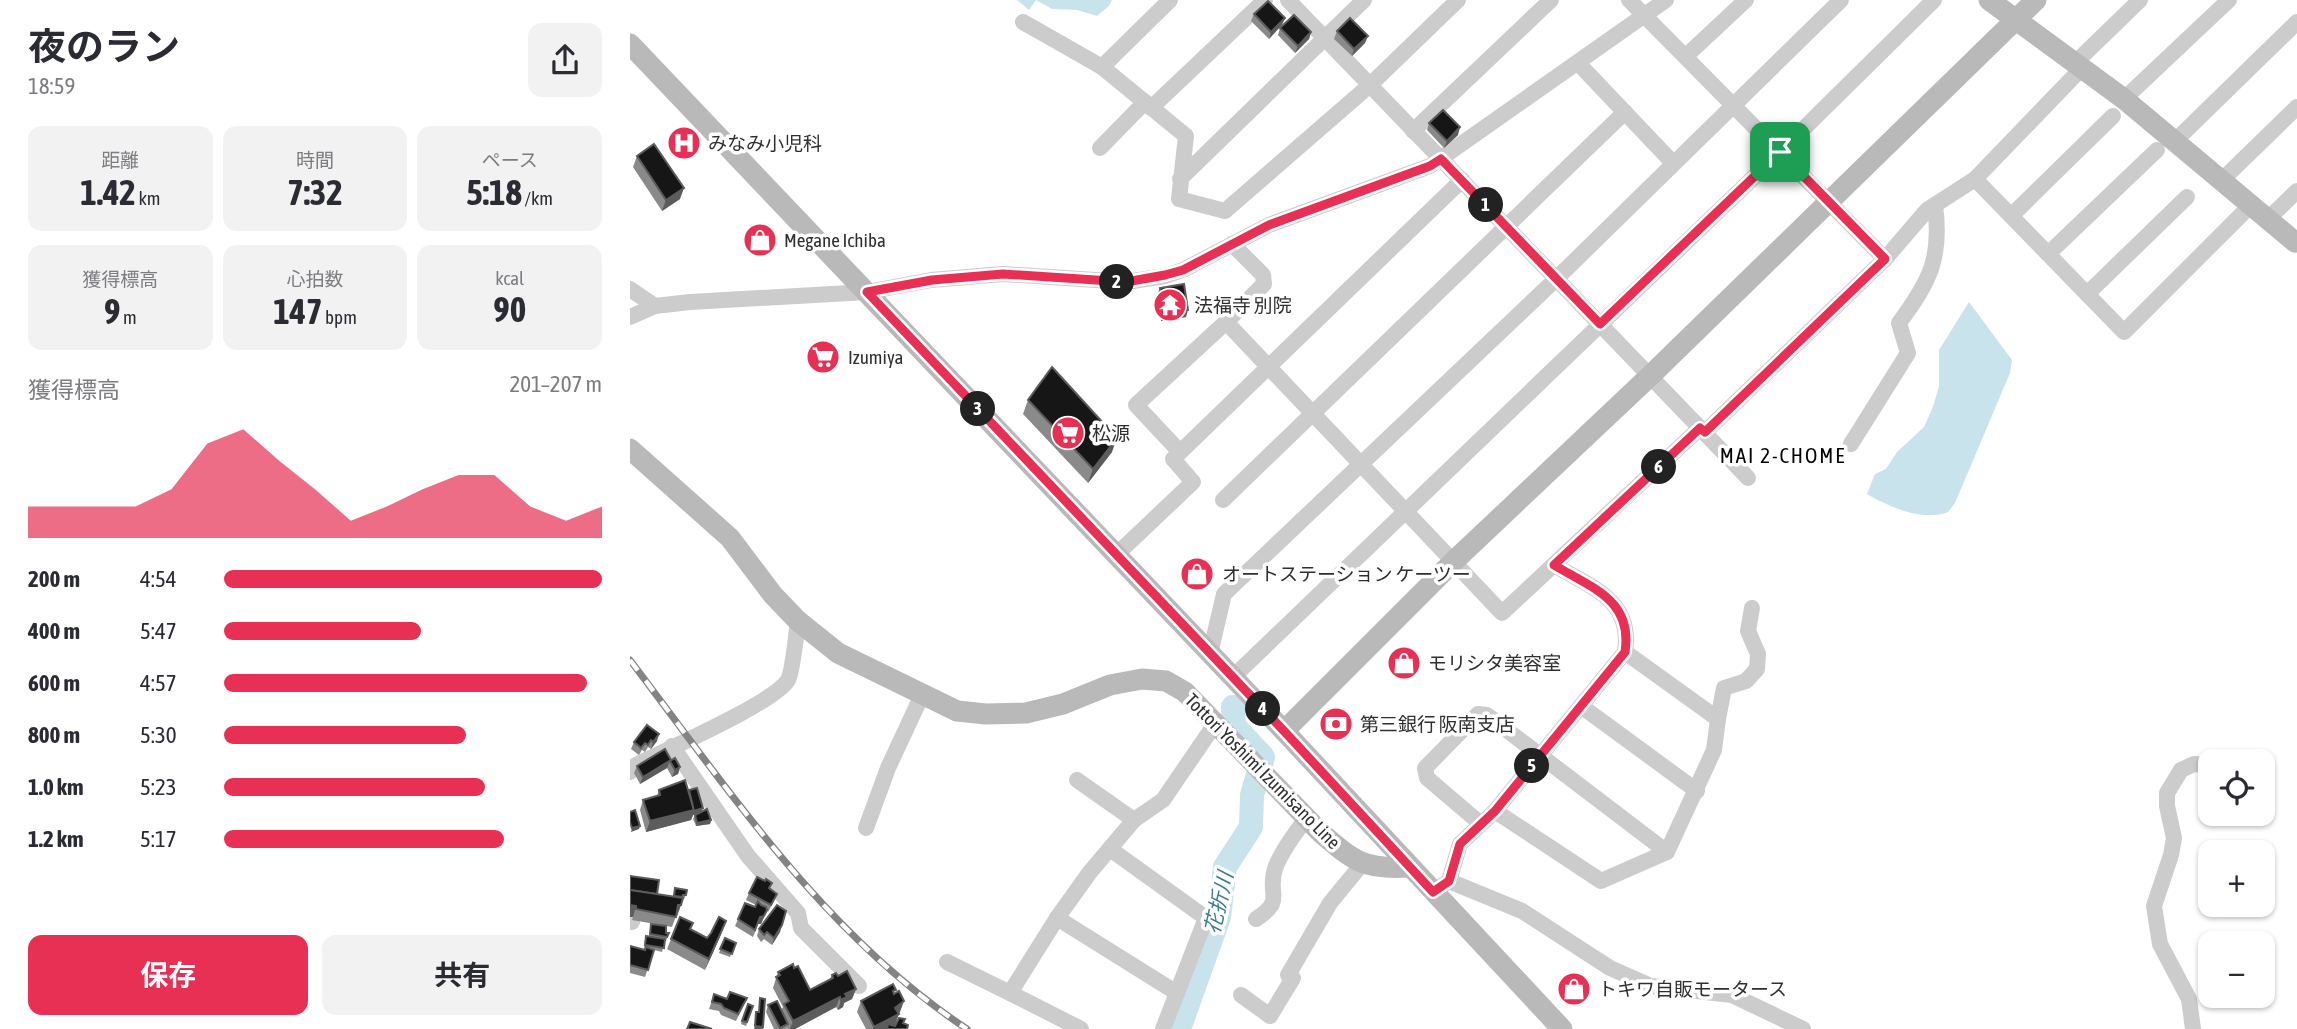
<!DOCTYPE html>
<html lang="ja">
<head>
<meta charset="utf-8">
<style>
	body { margin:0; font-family:"Asap Condensed","Noto Sans JP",sans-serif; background:#f2f2f3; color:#2b2b33; height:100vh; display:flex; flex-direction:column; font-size:26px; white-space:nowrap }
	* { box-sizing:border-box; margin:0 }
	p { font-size:23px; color:#7c7c81 }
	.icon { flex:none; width:38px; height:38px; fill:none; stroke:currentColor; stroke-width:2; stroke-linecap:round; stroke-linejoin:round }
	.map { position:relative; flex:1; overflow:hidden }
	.details { display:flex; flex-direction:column; background:#fff; width:630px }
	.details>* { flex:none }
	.controls { position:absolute; left:1568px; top:749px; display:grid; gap:14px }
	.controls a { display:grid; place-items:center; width:77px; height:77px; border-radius:14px; background:#fff; box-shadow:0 2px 5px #0004; font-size:35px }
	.pin { position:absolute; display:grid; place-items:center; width:60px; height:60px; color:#fff; margin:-30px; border-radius:14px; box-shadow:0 4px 10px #0006 }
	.km { position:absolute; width:35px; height:35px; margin:-18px; border-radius:50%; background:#222; color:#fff; font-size:19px; line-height:35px; text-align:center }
	.round { display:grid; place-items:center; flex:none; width:74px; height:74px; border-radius:14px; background:#f2f2f3 }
	.overview { display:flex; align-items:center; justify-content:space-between; height:119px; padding:0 28px }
	h1 { font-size:38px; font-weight:700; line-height:52px }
	.stats { display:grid; grid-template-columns:repeat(3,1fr); gap:10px; height:119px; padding:7px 28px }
	.stats div { display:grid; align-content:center; border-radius:14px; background:#f2f2f3; text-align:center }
	.stats b { font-size:35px; font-weight:700 }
	.stats small { font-size:19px; font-weight:400 }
	.stats p { font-size:19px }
	.chart { height:196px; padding:14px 28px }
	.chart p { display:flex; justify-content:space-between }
	.chart svg { width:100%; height:126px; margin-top:7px; fill:#e83054; opacity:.7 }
	.button { display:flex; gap:14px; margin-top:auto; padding:14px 28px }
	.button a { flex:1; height:80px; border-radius:14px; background:#e83054; color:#fff; font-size:28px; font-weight:700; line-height:80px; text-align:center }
	.button a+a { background:#f2f2f3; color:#2b2b33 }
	ul { padding:0 28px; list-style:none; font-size:23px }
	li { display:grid; grid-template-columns:112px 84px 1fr; align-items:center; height:52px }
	li i { height:18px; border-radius:9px; background:#e83054 }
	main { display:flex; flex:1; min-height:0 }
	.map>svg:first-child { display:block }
	.water { fill:#c9e3ed }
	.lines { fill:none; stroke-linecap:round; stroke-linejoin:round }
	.river { stroke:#c9e3ed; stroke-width:24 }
	.street { stroke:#ccc; stroke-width:16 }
	.secondary { stroke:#b9b9b9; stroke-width:21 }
	.rail-casing { stroke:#848484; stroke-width:7 }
	.rail { stroke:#fff; stroke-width:4.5; stroke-dasharray:13; stroke-linecap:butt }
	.wall { fill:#8a8a8a }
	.shaded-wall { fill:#5c5c5c }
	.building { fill:#161616; stroke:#5c5c5c; stroke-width:2 }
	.route-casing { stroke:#fff; stroke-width:14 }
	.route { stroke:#e83054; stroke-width:9 }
	.labels { text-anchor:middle; stroke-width:7; stroke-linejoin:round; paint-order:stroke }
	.poi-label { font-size:19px; fill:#2f2f2f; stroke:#fff; text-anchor:start }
	.street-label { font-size:19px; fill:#2f2f2f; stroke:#fff }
	.neighbourhood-label { font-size:21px; letter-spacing:2px; fill:#000; stroke:#fff }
	.water-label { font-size:21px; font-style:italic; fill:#3c7c93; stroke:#fff }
</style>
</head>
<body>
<main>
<section class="details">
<div class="overview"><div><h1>夜のラン</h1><p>18:59</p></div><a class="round"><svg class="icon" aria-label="share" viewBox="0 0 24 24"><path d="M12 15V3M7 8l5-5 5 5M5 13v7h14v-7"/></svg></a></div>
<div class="stats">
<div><p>距離</p><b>1.42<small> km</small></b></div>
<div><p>時間</p><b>7:32</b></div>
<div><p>ペース</p><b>5:18<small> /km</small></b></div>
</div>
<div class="stats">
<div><p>獲得標高</p><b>9<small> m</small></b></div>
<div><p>心拍数</p><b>147<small> bpm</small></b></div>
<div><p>kcal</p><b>90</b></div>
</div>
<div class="chart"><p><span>獲得標高</span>201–207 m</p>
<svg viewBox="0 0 160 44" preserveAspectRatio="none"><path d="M0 44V33L10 33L20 33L30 33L40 27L50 11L60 6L70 17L80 27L90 38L100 33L110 27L120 22L130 22L140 33L150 38L160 33V44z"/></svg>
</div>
<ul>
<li><b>200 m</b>4:54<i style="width:100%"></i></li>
<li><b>400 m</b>5:47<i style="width:52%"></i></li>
<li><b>600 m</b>4:57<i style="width:96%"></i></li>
<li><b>800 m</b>5:30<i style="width:64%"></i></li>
<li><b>1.0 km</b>5:23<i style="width:69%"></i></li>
<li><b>1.2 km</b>5:17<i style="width:74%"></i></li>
</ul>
<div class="button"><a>保存</a><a>共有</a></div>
</section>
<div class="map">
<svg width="1667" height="1029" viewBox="0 0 1667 1029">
	<rect width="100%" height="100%" fill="#fff"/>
	<g class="water">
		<path d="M 387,0 L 482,0 L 479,6 L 467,16 L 447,10 L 422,9 L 406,0 L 399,10 Z"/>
		<path d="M 1339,302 L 1382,360 L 1380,373 L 1325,503 L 1318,512 C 1293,522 1259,507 1237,494 L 1245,474 L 1256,469 L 1267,452 L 1294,427 L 1303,407 L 1309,386 L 1309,350 Z"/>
	</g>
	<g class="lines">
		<path class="river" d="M 549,1029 L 589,917 L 595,867 L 621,827 L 622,795 L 633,757 L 604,726 L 603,707"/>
		<g class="street">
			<path d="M 658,0 L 1118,478"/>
			<path d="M 999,0 L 1255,259"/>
			<path d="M 393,22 L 472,67 L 556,136 L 549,199 L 595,211 L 740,85 L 828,0"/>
			<path d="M 1056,56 L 1116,0"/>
			<path d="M 948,63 L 1043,163"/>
			<path d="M 1445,63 L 1510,0"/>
			<path d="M 472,67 L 540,0"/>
			<path d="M 1494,99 L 1599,0"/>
			<path d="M 521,108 L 635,0"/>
			<path d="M 783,131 L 921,0"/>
			<path d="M 1545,141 L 1667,22"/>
			<path d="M 470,148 L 515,102"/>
			<path d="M 550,179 L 734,0"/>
			<path d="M 1345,179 L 1494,332 L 1621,205"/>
			<path d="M 1592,180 L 1667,107"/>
			<path d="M 1381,216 L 1483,116"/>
			<path d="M 1638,219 L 1667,191"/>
			<path d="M 602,244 L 633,275 L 634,284 L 596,322 L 872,613 L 1070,428"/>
			<path d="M 1418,254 L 1527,150"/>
			<path d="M 0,289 L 25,306"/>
			<path d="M 1457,294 L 1557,197"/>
			<path d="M 0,317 L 25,306 L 60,302 L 237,292 L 301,280 L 373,274 L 496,282 L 535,276 L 553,270 L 639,225 L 800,166 L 1036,0"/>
			<path d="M 1075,432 L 1255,259 L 1297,210 L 1345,179 L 1452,68"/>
			<path d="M 1221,444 L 1278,353 L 1269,323 C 1300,281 1312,258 1305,205"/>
			<path d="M 550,452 L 506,405 L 596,322"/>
			<path d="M 593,500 L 995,112"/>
			<path d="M 486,555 L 563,482 L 543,459 L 832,180"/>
			<path d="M 580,654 L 594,594 L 926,279 L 1211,0"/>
			<path d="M 603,677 L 1150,152 L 1304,0"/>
			<path d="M 951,706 L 1067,791"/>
			<path d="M 1088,719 L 1094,688 L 1116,681 L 1127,669 L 1128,654 L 1118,631 L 1122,608"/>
			<path d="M 42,746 L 118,856 L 168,913 L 171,928 L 229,986"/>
			<path d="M 0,772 L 6,765 C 35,750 144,703 158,680 C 163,671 166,634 168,621"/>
			<path d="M 447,780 L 504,820"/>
			<path d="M 865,811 L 971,881 L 1037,852 L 1084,750 L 1088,719 L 995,652"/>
			<path d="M 851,824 L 797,778 L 795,768 L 848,714 L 857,715 L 1037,852"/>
			<path d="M 236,828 L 258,768 L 292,695"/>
			<path d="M 480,849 L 576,918 L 533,1029"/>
			<path d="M 819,881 L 892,911 L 980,968 L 1021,986 L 1102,995 L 1173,1029"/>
			<path d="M 803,892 L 819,881 L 830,844 L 865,811 L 995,652 C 1003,600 962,588 924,565"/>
			<path d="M 427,918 L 547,993"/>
			<path d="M 626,919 C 657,899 635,894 646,866 C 653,849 665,833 676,819"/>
			<path d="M 0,921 L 2,922"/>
			<path d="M 317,962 L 380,993"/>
			<path d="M 611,995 L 640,1016 L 663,978 L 658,975 L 700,903 L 732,864"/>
			<path d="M 451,1029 L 380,993 L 427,918 L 460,872 L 504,820 L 533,800 L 585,724"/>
			<path d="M 1563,1029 L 1559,999 L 1530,944 L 1524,906 L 1541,855 L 1544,838 L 1537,806 L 1537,793 L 1551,770 L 1564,764 L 1575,765 L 1580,769"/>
		</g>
		<g class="secondary">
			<path d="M 1359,0 L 1494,99 L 1665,242 L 1667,241"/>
			<path d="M 0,44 L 654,731 L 932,1029"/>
			<path d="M 0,449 L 100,538 L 143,595 L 168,621 L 208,653 L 327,711 L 356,714 L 396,713 L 433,704 L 480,685 L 512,679 L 536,681 L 555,692 L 691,833 C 724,861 734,870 779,867"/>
			<path d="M 654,731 L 824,561 L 1021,375 L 1406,0"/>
		</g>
		<defs>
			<path id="rail" d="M 0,660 C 101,793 195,935 337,1029"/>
		</defs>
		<use href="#rail" class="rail-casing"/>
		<use href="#rail" class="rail"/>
	</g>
	<g class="wall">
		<path d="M 624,14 L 655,18 L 639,39 L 621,21 Z"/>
		<path d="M 650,28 L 681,32 L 679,39 L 665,53 L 648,35 Z"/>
		<path d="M 707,31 L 735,43 L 722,56 L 704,39 Z"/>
		<path d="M 799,123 L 828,135 L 814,148 L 797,130 Z"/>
		<path d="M 7,156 L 50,199 L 32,211 L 3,167 Z"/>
		<path d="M 530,288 L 556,317 L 531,321 L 527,295 Z"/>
		<path d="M 398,400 L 482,452 L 458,483 L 393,414 Z"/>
		<path d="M 17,725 L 27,741 L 21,749 L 18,747 L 15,752 L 12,750 L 9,755 L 1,749 L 4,742 Z"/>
		<path d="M 41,760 L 50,767 L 48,774 L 42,777 L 37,768 L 10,784 L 4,773 L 7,766 Z"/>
		<path d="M 29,790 L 59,790 L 72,811 L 81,820 L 80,824 L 66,826 L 63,819 L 65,815 L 69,813 L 63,815 L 61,820 L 16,832 L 10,810 L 13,800 L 27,796 Z"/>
		<path d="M 0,876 L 27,894 L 43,896 L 45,888 L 56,895 L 54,899 L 53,899 L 47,916 L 46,916 L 42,927 L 2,920 L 3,917 L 0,917 Z"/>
		<path d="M 135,881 L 142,883 L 140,888 L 147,894 L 144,901 L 138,912 L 137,911 L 131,924 L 128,924 L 123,937 L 105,926 L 108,919 L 125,907 L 126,905 L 116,900 L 119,893 Z"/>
		<path d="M 50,917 L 60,929 L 77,938 L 92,932 L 75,970 L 37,949 Z"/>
		<path d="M 21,924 L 39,933 L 36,941 L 35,941 L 32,952 L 24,950 L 15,977 L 0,973 L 0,946 L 15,950 L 15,949 L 14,949 L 15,940 L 16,936 L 19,937 Z"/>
		<path d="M 129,929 L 150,932 L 142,945 L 134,939 L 131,942 L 127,936 Z"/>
		<path d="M 95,938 L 106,943 L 100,957 L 89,953 Z"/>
		<path d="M 148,972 L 180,990 L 200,979 L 202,975 L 208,976 L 226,989 L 222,999 L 214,1003 L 213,1007 L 208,1010 L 206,1007 L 165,1029 L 158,1029 L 157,1028 L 156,1029 L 144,1029 L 136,1012 L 138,1005 L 151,1010 L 153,1007 L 143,988 Z"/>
		<path d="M 84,994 L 114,1005 L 106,1021 L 91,1015 L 89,1011 L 79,1009 Z"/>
		<path d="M 265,994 L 270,1012 L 268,1013 L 265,1025 L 263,1026 L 273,1023 L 277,1029 L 236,1029 L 227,1012 L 231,1001 Z"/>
		<path d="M 118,1004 L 123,1006 L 116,1026 L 111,1024 Z"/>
	</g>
	<g class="shaded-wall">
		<path d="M 655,18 L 652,25 L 639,39 L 641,32 Z"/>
		<path d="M 681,32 L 679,39 L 665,53 L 668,46 Z"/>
		<path d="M 738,36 L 735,43 L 722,56 L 724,49 Z"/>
		<path d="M 830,127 L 828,135 L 814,148 L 817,141 Z"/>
		<path d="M 54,188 L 50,199 L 32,211 L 36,200 Z"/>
		<path d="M 558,310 L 556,317 L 531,321 L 534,313 Z"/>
		<path d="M 487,438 L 482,452 L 458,483 L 463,469 Z"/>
		<path d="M 29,734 L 27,741 L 21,749 L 23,742 Z"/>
		<path d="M 40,761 L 37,768 L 10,784 L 13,777 Z"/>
		<path d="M 50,767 L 48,774 L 42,777 L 45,770 Z"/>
		<path d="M 73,808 L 71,812 L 63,815 L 61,820 L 16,832 L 20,821 Z"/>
		<path d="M 81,820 L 80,824 L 66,826 L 67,823 Z"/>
		<path d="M 10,826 L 9,829 L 1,832 L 2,828 Z"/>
		<path d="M 0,905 L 6,906 L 3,917 L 0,917 Z"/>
		<path d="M 48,905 L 51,905 L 47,916 L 44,915 Z"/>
		<path d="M 137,910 L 131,924 L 128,924 L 123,937 L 130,917 Z"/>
		<path d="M 96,921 L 92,932 L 75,970 L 79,959 Z"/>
		<path d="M 152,925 L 150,932 L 142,945 L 144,938 Z"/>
		<path d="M 226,989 L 222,999 L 214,1003 L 213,1007 L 208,1010 L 211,1000 L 215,994 Z"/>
		<path d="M 210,997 L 206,1007 L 165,1029 L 160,1029 L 163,1021 Z"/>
		<path d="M 274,1001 L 270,1012 L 266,1016 L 269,1014 L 265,1025 L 257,1029 L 258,1024 L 257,1029 L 243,1029 L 244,1027 Z"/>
		<path d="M 125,1026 L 133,1027 L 133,1029 L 124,1029 Z"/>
	</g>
	<g class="building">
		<path d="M 638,1 L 655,18 L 641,32 L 624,14 Z"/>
		<path d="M 664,15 L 681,32 L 668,46 L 650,28 Z"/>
		<path d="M 720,18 L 738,36 L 724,49 L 707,31 Z"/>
		<path d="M 813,110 L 830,127 L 817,141 L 799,123 Z"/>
		<path d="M 24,144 L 54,188 L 36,200 L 7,156 Z"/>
		<path d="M 554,284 L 558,310 L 534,313 L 530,288 Z"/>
		<path d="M 422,367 L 487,438 L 463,469 L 398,400 Z"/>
		<path d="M 17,725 L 29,734 L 23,742 L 21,740 L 18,745 L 15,743 L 11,748 L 4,742 Z"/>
		<path d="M 35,749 L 41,760 L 13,777 L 7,766 Z"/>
		<path d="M 45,758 L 50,767 L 45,770 L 40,761 Z"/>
		<path d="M 55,780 L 64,810 L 20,821 L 13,800 L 30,795 L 29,790 Z"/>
		<path d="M 67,788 L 73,808 L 64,811 L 59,790 Z"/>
		<path d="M 77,809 L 81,820 L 67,823 L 65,815 Z"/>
		<path d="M 5,810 L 10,826 L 2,828 L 0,822 L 0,812 Z"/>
		<path d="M 0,876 L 29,880 L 27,894 L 0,890 Z"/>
		<path d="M 127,877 L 135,881 L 136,879 L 142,883 L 139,888 L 147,894 L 141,905 L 119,893 Z"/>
		<path d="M 45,888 L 57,890 L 56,895 L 53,895 L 52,897 L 44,896 Z"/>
		<path d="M 0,890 L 53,898 L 51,905 L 48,905 L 46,917 L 6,909 L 6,906 L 0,905 Z"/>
		<path d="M 128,901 L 131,905 L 136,907 L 137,910 L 134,916 L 130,917 L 125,930 L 108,919 L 115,903 L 125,907 Z"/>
		<path d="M 147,905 L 156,911 L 152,925 L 144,938 L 137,932 L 134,935 L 129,929 Z"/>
		<path d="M 50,917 L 63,923 L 60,929 L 77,938 L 81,933 L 89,917 L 96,921 L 79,959 L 41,939 Z"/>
		<path d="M 21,924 L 36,926 L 36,933 L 39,933 L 37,937 L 20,934 Z"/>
		<path d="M 16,936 L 35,939 L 34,948 L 15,945 Z"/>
		<path d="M 95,938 L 106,943 L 102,954 L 90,949 Z"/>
		<path d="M 0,946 L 15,950 L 16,947 L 24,950 L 18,970 L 0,965 Z"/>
		<path d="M 163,964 L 164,968 L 168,966 L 180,990 L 203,978 L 202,975 L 206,973 L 208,976 L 217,971 L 226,989 L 215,994 L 217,997 L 211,1000 L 210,997 L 163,1021 L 154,1004 L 159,1001 L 146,977 L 150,975 L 148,972 Z"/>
		<path d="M 263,984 L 266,990 L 263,991 L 264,994 L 269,991 L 274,1001 L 265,1008 L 269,1014 L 244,1027 L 231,1001 Z"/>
		<path d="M 100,992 L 117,998 L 108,1014 L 94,1008 L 91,1004 L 82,1002 L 84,994 L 97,999 Z"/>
		<path d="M 130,998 L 135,999 L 133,1027 L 125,1026 L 126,1012 L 129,1012 Z"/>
		<path d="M 147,1001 L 158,1024 L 150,1028 L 138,1005 Z"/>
		<path d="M 118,1004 L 123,1006 L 117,1022 L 112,1021 Z"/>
		<path d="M 269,1018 L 275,1019 L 273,1023 L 278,1025 L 277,1029 L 257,1029 L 258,1024 L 265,1026 Z"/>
		<path d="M 60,1022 L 82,1029 L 57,1029 Z"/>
	</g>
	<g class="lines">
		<defs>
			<path id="route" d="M 1150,152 L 1255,259 L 1075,432 L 1070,428 L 924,565 C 962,588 1003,600 995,652 L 865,811 L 830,844 L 819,881 L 803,892 L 654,731 L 237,292 L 302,280 L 373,274 L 496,282 L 535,275 L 553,270 L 639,225 L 800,166 L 811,159 L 970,324 Z"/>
		</defs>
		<use href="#route" class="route-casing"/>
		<use href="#route" class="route"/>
	</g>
	<defs>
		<symbol id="hospital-disc" viewBox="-11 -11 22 22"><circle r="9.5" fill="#e83054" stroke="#fff"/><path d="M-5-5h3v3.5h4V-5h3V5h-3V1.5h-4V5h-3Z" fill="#fff"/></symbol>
		<symbol id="shop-disc" viewBox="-11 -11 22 22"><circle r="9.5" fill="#e83054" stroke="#fff"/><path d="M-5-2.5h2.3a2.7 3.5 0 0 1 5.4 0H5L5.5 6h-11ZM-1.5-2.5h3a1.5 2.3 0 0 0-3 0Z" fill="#fff"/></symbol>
		<symbol id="temple-disc" viewBox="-11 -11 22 22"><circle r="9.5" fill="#e83054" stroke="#fff"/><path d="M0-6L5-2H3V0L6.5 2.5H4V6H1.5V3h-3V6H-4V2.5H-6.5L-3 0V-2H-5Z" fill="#fff"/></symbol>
		<symbol id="supermarket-disc" viewBox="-11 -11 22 22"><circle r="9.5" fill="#e83054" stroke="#fff"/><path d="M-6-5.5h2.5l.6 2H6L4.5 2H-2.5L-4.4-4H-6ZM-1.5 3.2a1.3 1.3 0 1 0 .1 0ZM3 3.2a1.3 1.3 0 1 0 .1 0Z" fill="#fff"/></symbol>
		<symbol id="bank-disc" viewBox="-11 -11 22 22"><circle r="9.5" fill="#e83054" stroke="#fff"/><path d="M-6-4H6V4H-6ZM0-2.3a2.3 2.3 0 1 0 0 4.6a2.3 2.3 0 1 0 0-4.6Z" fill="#fff"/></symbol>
	</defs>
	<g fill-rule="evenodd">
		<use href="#hospital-disc" x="35" y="124" width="38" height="38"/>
		<use href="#shop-disc" x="111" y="221" width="38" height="38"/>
		<use href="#temple-disc" x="521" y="286" width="38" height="38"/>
		<use href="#supermarket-disc" x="174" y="338" width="38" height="38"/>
		<use href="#supermarket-disc" x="419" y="414" width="38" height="38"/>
		<use href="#shop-disc" x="548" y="555" width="38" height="38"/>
		<use href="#shop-disc" x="755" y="644" width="38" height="38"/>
		<use href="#bank-disc" x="687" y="705" width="38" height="38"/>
		<use href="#shop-disc" x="925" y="970" width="38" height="38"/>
	</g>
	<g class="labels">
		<g class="poi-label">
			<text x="78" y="150">みなみ小児科</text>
			<text x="154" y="247">Megane Ichiba</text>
			<text x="564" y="312">法福寺 別院</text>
			<text x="218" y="364">Izumiya</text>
			<text x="462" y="440">松源</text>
			<text x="592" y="581">オートステーション ケーツー</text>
			<text x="798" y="670">モリシタ美容室</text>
			<text x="730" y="731">第三銀行 阪南支店</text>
			<text x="968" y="996">トキワ自販モータース</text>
		</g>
		<g class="street-label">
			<text transform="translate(633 771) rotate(45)" y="7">Tottori Yoshimi Izumisano Line</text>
		</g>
		<g class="neighbourhood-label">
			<text x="1153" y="463">MAI 2-CHOME</text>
		</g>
		<g class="water-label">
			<text transform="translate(589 903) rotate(-77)" y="7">花折川</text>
		</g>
	</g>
</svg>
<div class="controls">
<a><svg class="icon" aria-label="locate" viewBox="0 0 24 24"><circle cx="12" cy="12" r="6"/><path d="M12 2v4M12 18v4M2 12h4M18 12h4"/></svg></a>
<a>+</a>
<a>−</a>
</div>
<div class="pin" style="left:1150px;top:152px;background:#1e9e55"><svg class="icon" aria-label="arrive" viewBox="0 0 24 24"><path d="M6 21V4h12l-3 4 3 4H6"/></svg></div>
<b class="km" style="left:856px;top:205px">1</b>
<b class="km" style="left:487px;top:282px">2</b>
<b class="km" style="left:348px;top:409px">3</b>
<b class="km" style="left:633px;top:709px">4</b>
<b class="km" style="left:902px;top:766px">5</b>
<b class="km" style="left:1029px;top:467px">6</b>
</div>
</main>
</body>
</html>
